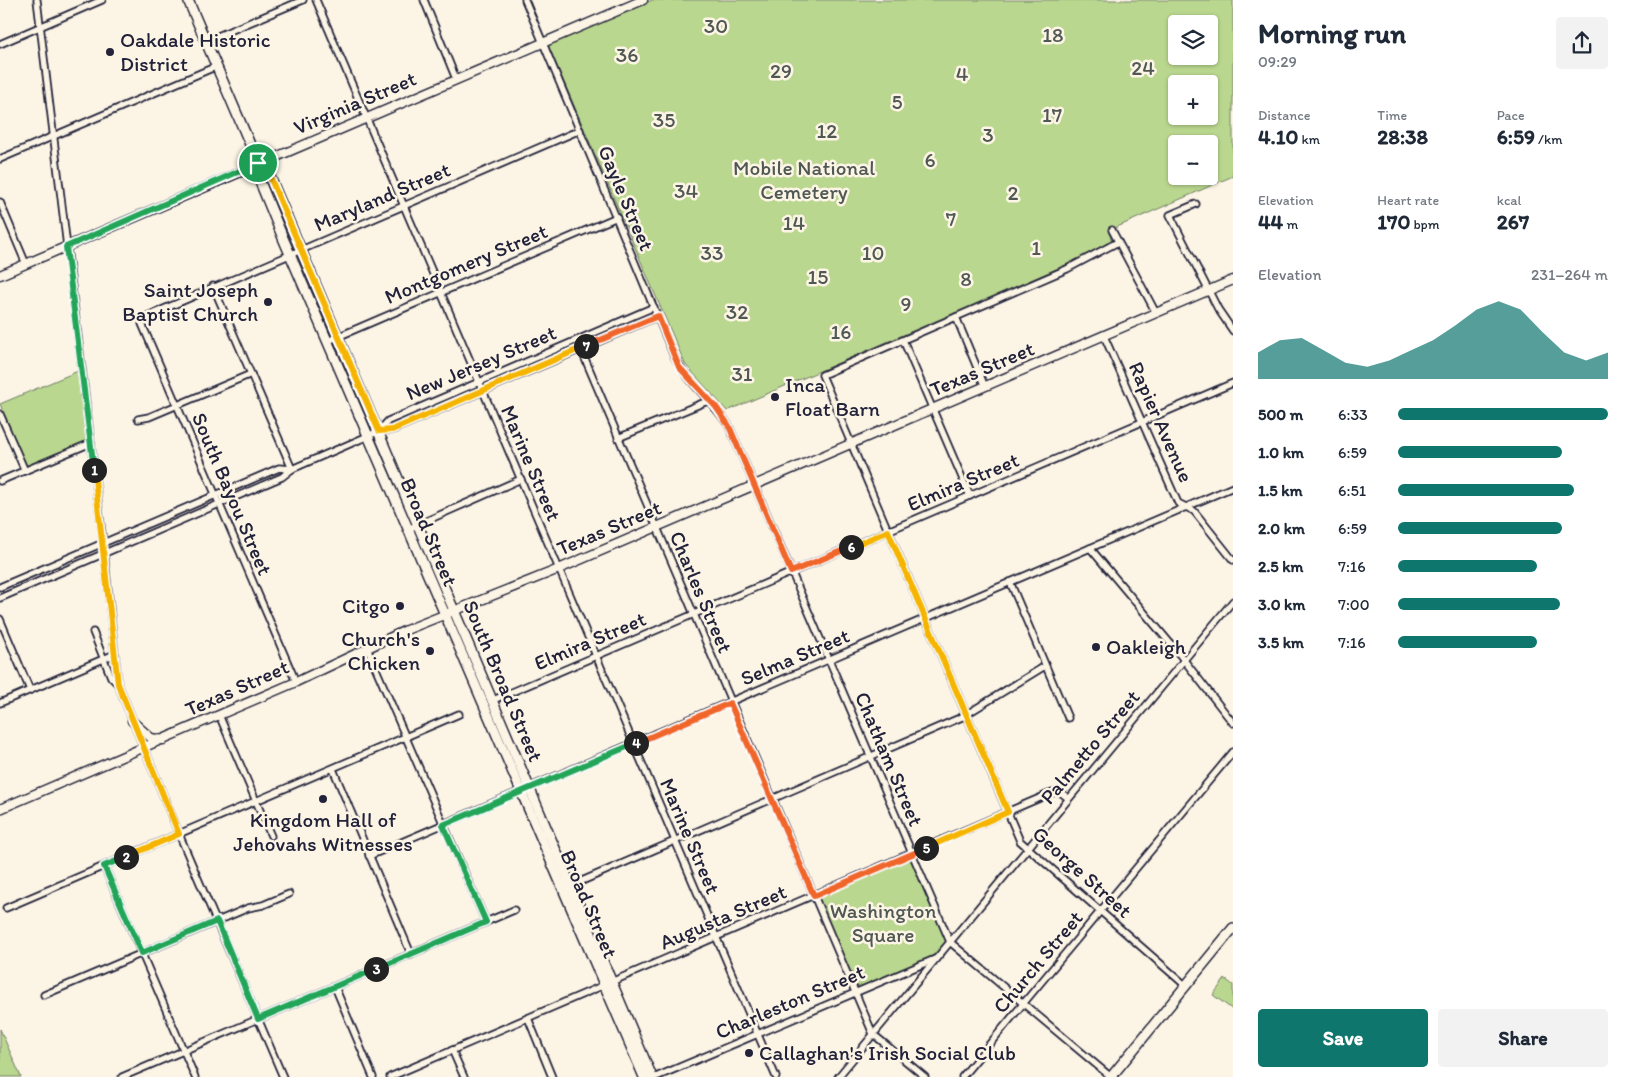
<!DOCTYPE html>
<html lang="en">
<head>
<meta charset="utf-8">
<style>
	body { margin:0; font-family:Itim,sans-serif; background:#f2f2f3; color:#1f2937; height:100vh; display:flex; flex-direction:column; font-size:19px; white-space:nowrap }
	* { box-sizing:border-box; margin:0 }
	p { font-size:16px; color:#747a83 }
	.icon { flex:none; width:28px; height:28px; fill:none; stroke:currentColor; stroke-width:2; stroke-linecap:round; stroke-linejoin:round }
	.map { position:relative; flex:1; overflow:hidden }
	.sheet { display:flex; flex-direction:column; background:#fff; width:400px }
	.sheet>* { flex:none }
	.fabs { position:absolute; left:1168px; top:15px; display:grid; gap:10px }
	.fabs a { display:grid; place-items:center; width:50px; height:50px; border-radius:5px; background:#fff; box-shadow:0 1px 4px #0004; font-size:25px }
	.pin { position:absolute; display:grid; place-items:center; width:42px; height:42px; color:#fff; margin:-21px; border:2px solid #fff; border-radius:50%; box-shadow:0 1px 5px #0007 }
	.km { position:absolute; width:25px; height:25px; margin:-12px; border-radius:50%; background:#222; color:#fff; font-size:14px; line-height:25px; text-align:center }
	.round { display:grid; place-items:center; flex:none; width:52px; height:52px; border-radius:5px; background:#f2f2f3 }
	.headline { display:flex; align-items:center; justify-content:space-between; height:85px; padding:0 25px }
	h1 { font-size:28px; font-weight:800; line-height:38px }
	.figures { display:grid; grid-template-columns:repeat(3,1fr); gap:8px; height:85px; padding:5px 25px }
	.figures div { display:grid; align-content:center }
	.figures b { font-size:21px; font-weight:800 }
	.figures small { font-size:14px; font-weight:400 }
	.figures p { font-size:14px }
	.chart { height:140px; padding:10px 25px }
	.chart p { display:flex; justify-content:space-between }
	.chart svg { width:100%; height:90px; margin-top:5px; fill:#0f766e; opacity:.7 }
	.action { display:flex; gap:10px; margin-top:auto; padding:10px 25px }
	.action a { flex:1; height:58px; border-radius:5px; background:#0f766e; color:#fff; font-size:20px; font-weight:800; line-height:58px; text-align:center }
	.action a+a { background:#f2f2f3; color:#1f2937 }
	ul { padding:0 25px; list-style:none; font-size:16px }
	li { display:grid; grid-template-columns:80px 60px 1fr; align-items:center; height:38px }
	li i { height:12px; border-radius:6px; background:#0f766e }
	main { display:flex; flex:1; min-height:0 }
	.map>svg:first-child { display:block }
	.green { fill:#bad78f; stroke:#6e7c65; fill-rule:evenodd }
	.lines { fill:none; stroke-linecap:round; stroke-linejoin:round }
	.street-casing { stroke:#22223b; stroke-width:9 }
	.secondary-casing { stroke:#22223b; stroke-width:11 }
	.primary-casing { stroke:#22223b; stroke-width:12 }
	.street { stroke:#fcf5e5; stroke-width:5.5 }
	.secondary { stroke:#fcf5e5; stroke-width:8 }
	.primary { stroke:#fcf5e5; stroke-width:9 }
	.split-1-casing { stroke:#fff; stroke-width:10 }
	.split-2-casing { stroke:#fff; stroke-width:10 }
	.split-3-casing { stroke:#fff; stroke-width:10 }
	.split-4-casing { stroke:#fff; stroke-width:10 }
	.split-5-casing { stroke:#fff; stroke-width:10 }
	.split-6-casing { stroke:#fff; stroke-width:10 }
	.split-7-casing { stroke:#fff; stroke-width:10 }
	.split-8-casing { stroke:#fff; stroke-width:10 }
	.split-1 { stroke:#22a559; stroke-width:6 }
	.split-2 { stroke:#f5b400; stroke-width:6 }
	.split-3 { stroke:#22a559; stroke-width:6 }
	.split-4 { stroke:#22a559; stroke-width:6 }
	.split-5 { stroke:#f0652b; stroke-width:6 }
	.split-6 { stroke:#f5b400; stroke-width:6 }
	.split-7 { stroke:#f0652b; stroke-width:6 }
	.split-8 { stroke:#f5b400; stroke-width:6 }
	.poi-dot { fill:#22223b; stroke:#fcf5e5; stroke-width:2 }
	.labels { text-anchor:middle; stroke-width:5; stroke-linejoin:round; paint-order:stroke }
	.park-label { font-size:21px; fill:#505854; stroke:#fcf5e5 }
	.poi-label { font-size:21px; fill:#22223b; stroke:#fcf5e5; text-anchor:start }
	.street-label { font-size:21px; fill:#22223b; stroke:#fcf5e5 }
</style>
</head>
<body>
<main>
<div class="map">
<svg width="1233" height="1077" viewBox="0 0 1233 1077">
	<rect width="100%" height="100%" fill="#fcf5e5"/>
	<filter id="ink" filterUnits="userSpaceOnUse"><feTurbulence type="fractalNoise" baseFrequency=".02" numOctaves="2"/><feDisplacementMap in="SourceGraphic" scale="10" xChannelSelector="R" yChannelSelector="G"/><feConvolveMatrix kernelMatrix="1 2 1 2 8 2 1 2 1" color-interpolation-filters="sRGB"/></filter>
	<g filter="url(#ink)">
		<g class="green">
			<path d="M 652,0 L 1233,0 L 1233,176 L 1108,231 L 1112,241 L 1070,263 L 727,411 L 685,364 L 548,45 ZM 1176,24 L 1209,24 L 1209,56 L 1176,56 ZM 1176,84 L 1209,84 L 1209,116 L 1176,116 ZM 1176,144 L 1209,144 L 1209,176 L 1176,176 Z"/>
			<path d="M 78,371 L 87,442 L 26,467 L 0,404 Z"/>
			<path d="M 912,854 L 950,942 L 937,958 L 855,992 L 814,895 Z"/>
			<path d="M 1225,979 L 1233,985 L 1233,1010 L 1213,995 Z"/>
			<path d="M 0,1029 L 21,1077 L 0,1077 Z"/>
		</g>
		<g class="lines">
			<defs>
				<g id="street">
					<path d="M 37,0 L 103,543 L 118,684 L 179,834 L 283,1077"/>
					<path d="M 316,0 L 776,1077"/>
					<path d="M 424,0 L 456,79"/>
					<path d="M 525,0 L 674,356 C 687,382 713,401 729,426 L 950,942 L 1111,1077"/>
					<path d="M 206,41 L 303,0"/>
					<path d="M 0,44 L 102,0"/>
					<path d="M 0,159 L 217,66"/>
					<path d="M 0,202 L 26,264"/>
					<path d="M 1196,204 L 1170,215 L 1218,309 L 1233,331"/>
					<path d="M 1112,230 L 1156,313"/>
					<path d="M 1118,242 L 1067,269 L 822,375 L 1020,841 L 1185,985"/>
					<path d="M 213,286 L 292,469"/>
					<path d="M 956,317 L 985,387"/>
					<path d="M 1104,336 L 1178,503 L 1194,511 L 1233,560"/>
					<path d="M 577,340 L 873,1034 L 925,1077"/>
					<path d="M 903,340 L 970,496"/>
					<path d="M 328,341 L 617,217"/>
					<path d="M 0,414 L 25,471"/>
					<path d="M 138,419 L 149,417 L 251,374"/>
					<path d="M 379,431 L 388,421 L 654,307"/>
					<path d="M 618,438 L 710,400"/>
					<path d="M 0,481 L 91,443"/>
					<path d="M 408,529 L 521,479"/>
					<path d="M 1090,548 L 1180,655 L 1233,723"/>
					<path d="M 1010,582 L 1068,718"/>
					<path d="M 0,587 L 279,468 L 292,469"/>
					<path d="M 0,598 L 282,477 L 292,469 L 368,436 L 379,431 L 392,430 L 658,316"/>
					<path d="M 0,619 L 30,690"/>
					<path d="M 93,632 L 111,677 L 118,684"/>
					<path d="M 367,648 L 486,922"/>
					<path d="M 296,682 L 142,324 L 143,318 L 580,130"/>
					<path d="M 491,701 L 1233,383"/>
					<path d="M 0,703 L 115,654"/>
					<path d="M 219,715 L 271,836"/>
					<path d="M 333,769 L 411,954"/>
					<path d="M 369,856 L 1233,487"/>
					<path d="M 104,866 L 195,1077"/>
					<path d="M 568,887 L 962,717 L 1045,666"/>
					<path d="M 6,908 L 459,714"/>
					<path d="M 335,987 L 373,1077"/>
					<path d="M 44,995 L 248,908 L 263,905 L 289,894"/>
					<path d="M 528,1018 L 552,1077"/>
					<path d="M 452,1050 L 464,1077"/>
					<path d="M 122,1077 L 514,910"/>
					<path d="M 390,1077 L 1049,794 L 1059,791 L 1068,798"/>
					<path d="M 656,1077 L 935,959"/>
					<path d="M 838,1077 L 1233,601"/>
					<path d="M 962,1077 L 1233,752"/>
				</g>
				<g id="secondary">
					<path d="M 0,275 L 643,0"/>
					<path d="M 132,721 L 151,738 L 163,740"/>
					<path d="M 0,809 L 296,682 L 406,630 L 554,571 L 1233,280"/>
				</g>
				<g id="primary">
					<path d="M 188,0 L 258,163 L 258,177 L 283,238 L 644,1077"/>
					<path d="M 258,163 L 268,172 L 276,191 L 652,1077"/>
					<path d="M 1111,1077 L 1233,928"/>
				</g>
			</defs>
			<use href="#street" class="street-casing"/>
			<use href="#secondary" class="secondary-casing"/>
			<use href="#primary" class="primary-casing"/>
			<use href="#street" class="street"/>
			<use href="#secondary" class="secondary"/>
			<use href="#primary" class="primary"/>
		</g>
	</g>
	<g class="lines" filter="url(#ink)">
		<defs>
			<path id="split-1" d="M 94,470 L 66,247 L 258,163"/>
			<path id="split-2" d="M 94,470 L 118,684 L 179,834 L 126,857"/>
			<path id="split-3" d="M 126,857 L 104,866 L 142,953 L 217,921 L 258,1019 L 376,969"/>
			<path id="split-4" d="M 376,969 L 486,922 L 443,825 L 636,743"/>
			<path id="split-5" d="M 636,743 L 730,703 L 814,896 L 926,848"/>
			<path id="split-6" d="M 851,547 L 888,531 L 1008,812 L 926,848"/>
			<path id="split-7" d="M 586,346 L 658,316 L 679,367 L 716,407 L 729,426 L 791,572 L 851,547"/>
			<path id="split-8" d="M 258,163 L 268,172 L 276,191 L 379,431 L 392,430 L 586,346"/>
		</defs>
		<use href="#split-1" class="split-1-casing"/>
		<use href="#split-2" class="split-2-casing"/>
		<use href="#split-3" class="split-3-casing"/>
		<use href="#split-4" class="split-4-casing"/>
		<use href="#split-5" class="split-5-casing"/>
		<use href="#split-6" class="split-6-casing"/>
		<use href="#split-7" class="split-7-casing"/>
		<use href="#split-8" class="split-8-casing"/>
		<use href="#split-1" class="split-1"/>
		<use href="#split-2" class="split-2"/>
		<use href="#split-3" class="split-3"/>
		<use href="#split-4" class="split-4"/>
		<use href="#split-5" class="split-5"/>
		<use href="#split-6" class="split-6"/>
		<use href="#split-7" class="split-7"/>
		<use href="#split-8" class="split-8"/>
	</g>
	<g class="poi-dot">
		<circle cx="110" cy="52" r="5"/>
		<circle cx="268" cy="302" r="5"/>
		<circle cx="775" cy="397" r="5"/>
		<circle cx="400" cy="606" r="5"/>
		<circle cx="1096" cy="647" r="5"/>
		<circle cx="430" cy="651" r="5"/>
		<circle cx="323" cy="799" r="5"/>
		<circle cx="749" cy="1053" r="5"/>
	</g>
	<g class="labels">
		<g class="park-label">
			<text x="716" y="33">30</text>
			<text x="1053" y="42">18</text>
			<text x="627" y="62">36</text>
			<text x="1143" y="75">24</text>
			<text x="781" y="78">29</text>
			<text x="962" y="81">4</text>
			<text x="897" y="109">5</text>
			<text x="1052" y="122">17</text>
			<text x="664" y="127">35</text>
			<text x="827" y="138">12</text>
			<text x="988" y="142">3</text>
			<text x="930" y="167">6</text>
			<text x="804" y="175">Mobile National<tspan x="804" dy="24">Cemetery</tspan></text>
			<text x="686" y="198">34</text>
			<text x="1013" y="200">2</text>
			<text x="951" y="226">7</text>
			<text x="794" y="230">14</text>
			<text x="1036" y="255">1</text>
			<text x="712" y="260">33</text>
			<text x="873" y="260">10</text>
			<text x="818" y="284">15</text>
			<text x="966" y="286">8</text>
			<text x="906" y="311">9</text>
			<text x="737" y="319">32</text>
			<text x="841" y="339">16</text>
			<text x="742" y="381">31</text>
			<text x="883" y="918">Washington<tspan x="883" dy="24">Square</tspan></text>
		</g>
		<g class="poi-label">
			<text x="120" y="47">Oakdale Historic<tspan x="120" dy="24">District</tspan></text>
			<text x="258" y="297" text-anchor="end">Saint Joseph<tspan x="258" dy="24">Baptist Church</tspan></text>
			<text x="785" y="392">Inca<tspan x="785" dy="24">Float Barn</tspan></text>
			<text x="390" y="613" text-anchor="end">Citgo</text>
			<text x="420" y="646" text-anchor="end">Church's<tspan x="420" dy="24">Chicken</tspan></text>
			<text x="1106" y="654">Oakleigh</text>
			<text x="323" y="827" text-anchor="middle">Kingdom Hall of<tspan x="323" dy="24">Jehovahs Witnesses</tspan></text>
			<text x="759" y="1060">Callaghan's Irish Social Club</text>
		</g>
		<g class="street-label">
			<text transform="translate(355 103) rotate(-23)" y="7">Virginia Street</text>
			<text transform="translate(382 197) rotate(-23)" y="7">Maryland Street</text>
			<text transform="translate(626 198) rotate(67)" y="7">Gayle Street</text>
			<text transform="translate(466 264) rotate(-23)" y="7">Montgomery Street</text>
			<text transform="translate(481 363) rotate(-23)" y="7">New Jersey Street</text>
			<text transform="translate(982 369) rotate(-23)" y="7">Texas Street</text>
			<text transform="translate(1161 422) rotate(66)" y="7">Rapier Avenue</text>
			<text transform="translate(531 463) rotate(67)" y="7">Marine Street</text>
			<text transform="translate(963 482) rotate(-23)" y="7">Elmira Street</text>
			<text transform="translate(232 494) rotate(67)" y="7">South Bayou Street</text>
			<text transform="translate(609 528) rotate(-23)" y="7">Texas Street</text>
			<text transform="translate(429 532) rotate(67)" y="7">Broad Street</text>
			<text transform="translate(701 592) rotate(67)" y="7">Charles Street</text>
			<text transform="translate(590 641) rotate(-23)" y="7">Elmira Street</text>
			<text transform="translate(795 657) rotate(-23)" y="7">Selma Street</text>
			<text transform="translate(503 681) rotate(67)" y="7">South Broad Street</text>
			<text transform="translate(237 688) rotate(-24)" y="7">Texas Street</text>
			<text transform="translate(1090 747) rotate(-50)" y="7">Palmetto Street</text>
			<text transform="translate(889 759) rotate(67)" y="7">Chatham Street</text>
			<text transform="translate(690 836) rotate(67)" y="7">Marine Street</text>
			<text transform="translate(1082 872) rotate(42)" y="7">George Street</text>
			<text transform="translate(589 904) rotate(67)" y="7">Broad Street</text>
			<text transform="translate(723 917) rotate(-23)" y="7">Augusta Street</text>
			<text transform="translate(1038 962) rotate(-50)" y="7">Church Street</text>
			<text transform="translate(790 1002) rotate(-23)" y="7">Charleston Street</text>
		</g>
	</g>
</svg>
<div class="fabs">
<a><svg class="icon" aria-label="layers" viewBox="0 0 24 24"><path d="M12 4l9 5-9 5-9-5zM3 14l9 5 9-5"/></svg></a>
<a>+</a>
<a>−</a>
</div>
<div class="pin" style="left:258px;top:163px;background:#1e9e55"><svg class="icon" aria-label="arrive" viewBox="0 0 24 24"><path d="M6 21V4h12l-3 4 3 4H6"/></svg></div>
<b class="km" style="left:94px;top:470px">1</b>
<b class="km" style="left:126px;top:857px">2</b>
<b class="km" style="left:376px;top:969px">3</b>
<b class="km" style="left:636px;top:743px">4</b>
<b class="km" style="left:926px;top:848px">5</b>
<b class="km" style="left:851px;top:547px">6</b>
<b class="km" style="left:586px;top:346px">7</b>
</div>
<section class="sheet">
<div class="headline"><div><h1>Morning run</h1><p>09:29</p></div><a class="round"><svg class="icon" aria-label="share" viewBox="0 0 24 24"><path d="M12 15V3M7 8l5-5 5 5M5 13v7h14v-7"/></svg></a></div>
<div class="figures">
<div><p>Distance</p><b>4.10<small> km</small></b></div>
<div><p>Time</p><b>28:38</b></div>
<div><p>Pace</p><b>6:59<small> /km</small></b></div>
</div>
<div class="figures">
<div><p>Elevation</p><b>44<small> m</small></b></div>
<div><p>Heart rate</p><b>170<small> bpm</small></b></div>
<div><p>kcal</p><b>267</b></div>
</div>
<div class="chart"><p><span>Elevation</span>231–264 m</p>
<svg viewBox="0 0 160 44" preserveAspectRatio="none"><path d="M0 44V31L10 25L20 24L30 30L40 36L50 38L60 35L70 30L80 25L90 18L100 10L110 6L120 10L130 21L140 31L150 35L160 31V44z"/></svg>
</div>
<ul>
<li><b>500 m</b>6:33<i style="width:100%"></i></li>
<li><b>1.0 km</b>6:59<i style="width:78%"></i></li>
<li><b>1.5 km</b>6:51<i style="width:84%"></i></li>
<li><b>2.0 km</b>6:59<i style="width:78%"></i></li>
<li><b>2.5 km</b>7:16<i style="width:66%"></i></li>
<li><b>3.0 km</b>7:00<i style="width:77%"></i></li>
<li><b>3.5 km</b>7:16<i style="width:66%"></i></li>
</ul>
<div class="action"><a>Save</a><a>Share</a></div>
</section>
</main>
</body>
</html>
